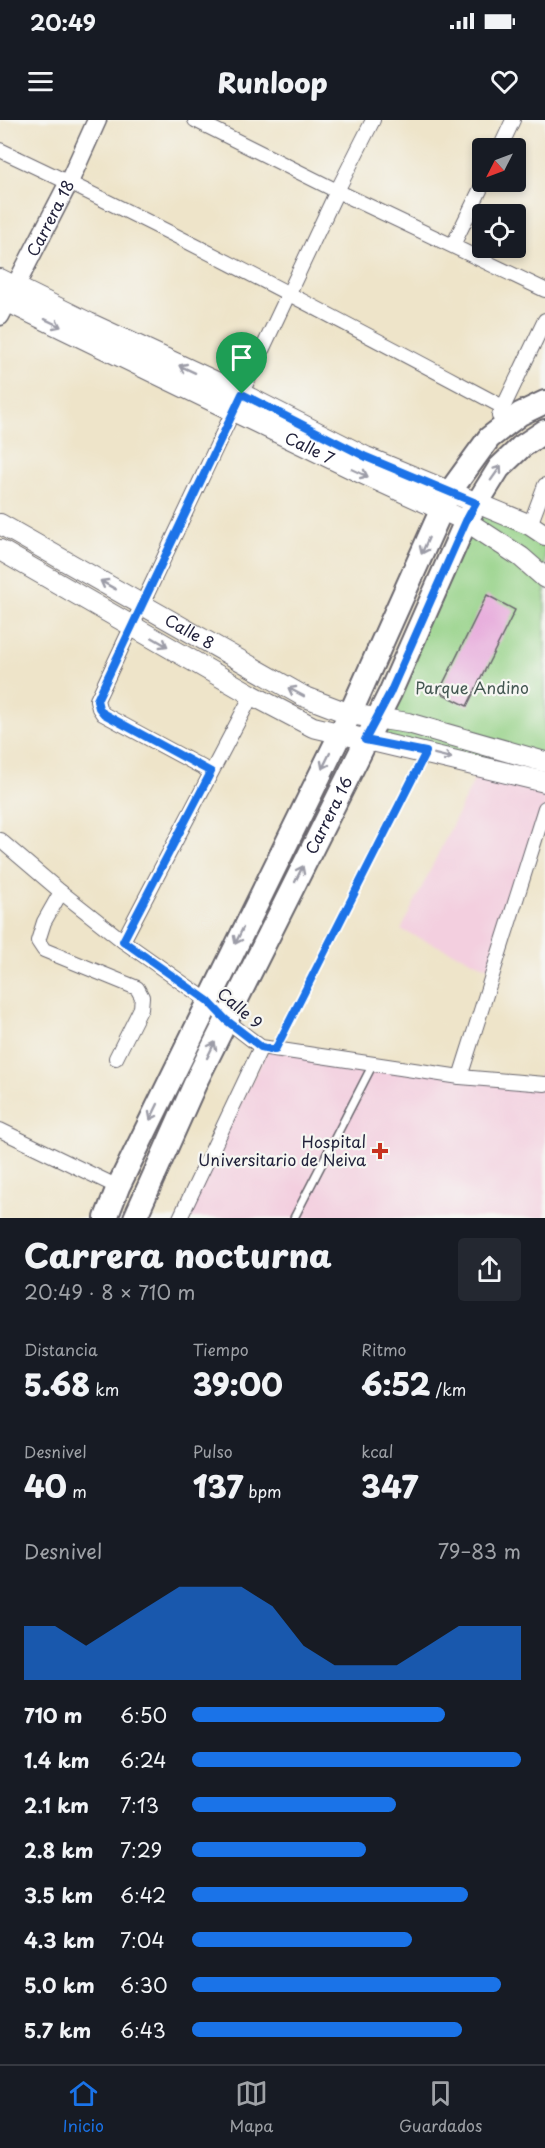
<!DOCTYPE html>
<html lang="es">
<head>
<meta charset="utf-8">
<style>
	body { margin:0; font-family:"Playpen Sans",sans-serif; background:#242831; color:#f1f3f6; height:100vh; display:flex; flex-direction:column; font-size:22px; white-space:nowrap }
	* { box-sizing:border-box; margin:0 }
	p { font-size:20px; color:#9ea1a6 }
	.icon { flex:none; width:33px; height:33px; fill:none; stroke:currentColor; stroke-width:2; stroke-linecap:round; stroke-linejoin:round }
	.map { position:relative; height:1098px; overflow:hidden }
	.panel { display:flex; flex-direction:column; background:#171b24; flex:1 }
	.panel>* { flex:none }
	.needle { width:39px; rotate:228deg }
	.tools { position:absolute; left:472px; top:18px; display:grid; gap:12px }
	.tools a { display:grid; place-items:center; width:54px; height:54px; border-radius:6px; background:#171b24; box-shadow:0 3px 9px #0003; font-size:30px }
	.pin { position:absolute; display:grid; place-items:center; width:51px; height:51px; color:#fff; margin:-62px -26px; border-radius:50% 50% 50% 0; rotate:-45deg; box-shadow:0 0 6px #0007 }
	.pin .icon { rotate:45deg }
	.round { display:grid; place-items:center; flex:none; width:63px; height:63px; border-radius:6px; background:#242831 }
	.headline { display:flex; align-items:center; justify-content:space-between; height:102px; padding:0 24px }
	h1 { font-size:33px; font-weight:800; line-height:45px }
	.stats { display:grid; grid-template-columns:repeat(3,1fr); gap:9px; height:102px; padding:6px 24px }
	.stats div { display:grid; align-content:center }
	.stats b { font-size:30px; font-weight:800 }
	.stats small { font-size:16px; font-weight:400 }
	.stats p { font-size:16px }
	.chart { height:168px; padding:12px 24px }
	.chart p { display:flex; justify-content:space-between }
	.chart svg { width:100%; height:108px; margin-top:6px; fill:#1a73e8; opacity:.7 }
	ul { padding:0 24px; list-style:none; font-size:20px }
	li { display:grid; grid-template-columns:96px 72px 1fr; align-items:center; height:45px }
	li i { height:15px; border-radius:8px; background:#1a73e8 }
	.status { display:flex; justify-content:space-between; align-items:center; height:42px; padding:0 30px; background:#171b24; direction:ltr }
	.status svg { height:16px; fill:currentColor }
	header { display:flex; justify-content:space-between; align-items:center; height:78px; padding:0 24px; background:#171b24; font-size:27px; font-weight:800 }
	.tabs { display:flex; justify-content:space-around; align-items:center; height:84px; border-top:2px solid #363941; background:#171b24; font-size:16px; color:#9ea1a6 }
	.tabs a { display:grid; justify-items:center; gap:3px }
	.tabs .active { color:#1a73e8 }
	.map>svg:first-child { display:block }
	.built { fill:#f3cfdf }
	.green { fill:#94d186; stroke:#5b7a60; stroke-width:1.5 }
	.building { fill:#e6a6da }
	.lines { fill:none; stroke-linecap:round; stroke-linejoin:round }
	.service-casing { stroke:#69666d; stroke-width:10 }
	.minor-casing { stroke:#69666d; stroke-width:16 }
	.tertiary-casing { stroke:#69666d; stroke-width:21 }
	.secondary-casing { stroke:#69666d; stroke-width:22 }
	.primary-casing { stroke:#69666d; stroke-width:26 }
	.path { stroke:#69666d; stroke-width:3; stroke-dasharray:1.5 4.5; stroke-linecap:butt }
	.service { stroke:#fff; stroke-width:7 }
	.minor { stroke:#fff; stroke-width:14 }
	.tertiary { stroke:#fff; stroke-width:18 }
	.secondary { stroke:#fff; stroke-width:20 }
	.primary { stroke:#fff; stroke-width:22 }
	.oneway { stroke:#9c9ca7 }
	.route-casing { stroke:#fff; stroke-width:12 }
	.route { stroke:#1a73e8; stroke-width:8 }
	.poi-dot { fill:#c8321e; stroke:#f6f6f2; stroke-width:2 }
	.labels { text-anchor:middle; stroke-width:4.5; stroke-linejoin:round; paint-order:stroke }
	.street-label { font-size:16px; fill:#22223b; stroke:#f6f6f2 }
	.park-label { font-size:16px; fill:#445752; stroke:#f6f6f2 }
	.poi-label { font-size:16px; fill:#22223b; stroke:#f6f6f2; text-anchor:end }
</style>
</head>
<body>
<div class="status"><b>20:49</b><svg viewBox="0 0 49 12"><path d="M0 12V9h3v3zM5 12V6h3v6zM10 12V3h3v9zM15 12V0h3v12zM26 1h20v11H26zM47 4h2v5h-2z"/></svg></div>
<header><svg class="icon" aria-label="menu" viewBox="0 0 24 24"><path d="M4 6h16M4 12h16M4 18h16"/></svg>Runloop<svg class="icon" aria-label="heart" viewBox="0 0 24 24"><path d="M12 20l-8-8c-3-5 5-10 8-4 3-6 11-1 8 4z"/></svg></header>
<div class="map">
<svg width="545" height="1098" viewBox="0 0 545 1098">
	<rect width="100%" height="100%" fill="#f6f6f2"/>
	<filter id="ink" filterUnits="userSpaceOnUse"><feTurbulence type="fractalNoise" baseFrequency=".0167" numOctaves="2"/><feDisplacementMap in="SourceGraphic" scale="12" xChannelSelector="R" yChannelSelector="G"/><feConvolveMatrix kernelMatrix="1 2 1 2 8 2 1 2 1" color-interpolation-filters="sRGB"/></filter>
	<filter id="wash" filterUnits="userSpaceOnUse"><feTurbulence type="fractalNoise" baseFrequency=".008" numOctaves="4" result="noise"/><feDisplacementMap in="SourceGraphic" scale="24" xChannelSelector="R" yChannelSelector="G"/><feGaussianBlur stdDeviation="1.35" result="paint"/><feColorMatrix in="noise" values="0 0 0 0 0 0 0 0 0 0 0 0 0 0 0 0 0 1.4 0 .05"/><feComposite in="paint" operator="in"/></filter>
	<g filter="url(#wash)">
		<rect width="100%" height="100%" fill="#eee4c9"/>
		<g class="built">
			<path d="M 481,646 L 545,662 L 545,688 L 494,850 L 401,810 Z"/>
			<path d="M 269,928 L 538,962 L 545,931 L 545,1098 L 179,1098 Z"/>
		</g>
		<path class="green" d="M 476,383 L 545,418 L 545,662 L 365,620 Z"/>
		<g id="blocks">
			<path class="building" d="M 487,475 L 515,490 L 467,586 L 439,572 Z"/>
		</g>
	</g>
	<g filter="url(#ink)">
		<use href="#blocks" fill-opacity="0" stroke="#69666d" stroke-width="1.5"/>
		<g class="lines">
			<defs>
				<path id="service" d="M 294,1098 L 373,944"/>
				<g id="minor">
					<path d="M 195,0 L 337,71 L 545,170"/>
					<path d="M 500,28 L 513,0"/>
					<path d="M 0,30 C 171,110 337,199 503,287"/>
					<path d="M 453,125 L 484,62"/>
					<path d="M 499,296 L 545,200"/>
					<path d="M 530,405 L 545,365"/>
					<path d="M 211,652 L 103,594 L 99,588 L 97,580 L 337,71 L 373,0"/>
					<path d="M 0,720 L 61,772 L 123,821 L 208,881 L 226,900 L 261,927 L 460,957 L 545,964"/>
					<path d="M 61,772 L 44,802 L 38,821 L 44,830 L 137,868 L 142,877 L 141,888 L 116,938"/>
					<path d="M 123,821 L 252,575"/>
					<path d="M 460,957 L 545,688"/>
					<path d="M 0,1010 L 118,1067"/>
					<path d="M 180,1098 L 261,927"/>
				</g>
				<g id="tertiary">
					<path id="s1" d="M 0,196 L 69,62 L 97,0"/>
				</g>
				<g id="secondary">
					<path d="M 0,159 L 89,203 L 242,274 L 366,337 L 530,405 L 545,415"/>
					<path id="s2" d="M 0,178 L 357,351 L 466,401 L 521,437 L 545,458"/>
					<path id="s3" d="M 0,404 L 303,576 L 350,594 L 408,603 L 545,642"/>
					<path d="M 0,430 L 252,575 L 313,607 L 545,662"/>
				</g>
				<g id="primary">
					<path d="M 106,1098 L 118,1067 L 350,594 L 449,373 L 489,318 L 520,294 L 545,282"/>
					<path id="s4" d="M 135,1098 L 198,957 L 390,573 L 466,401 L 499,348 L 521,327 L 545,311"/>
				</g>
			</defs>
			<use href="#service" class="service-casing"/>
			<use href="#minor" class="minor-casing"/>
			<use href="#tertiary" class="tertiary-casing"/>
			<use href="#secondary" class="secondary-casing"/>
			<use href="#primary" class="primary-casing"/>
			<path class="path" d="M 281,917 L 417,650"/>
			<use href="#service" class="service"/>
			<use href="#minor" class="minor"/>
			<use href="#tertiary" class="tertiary"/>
			<use href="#secondary" class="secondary"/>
			<use href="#primary" class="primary"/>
		</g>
		<defs><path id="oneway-shaft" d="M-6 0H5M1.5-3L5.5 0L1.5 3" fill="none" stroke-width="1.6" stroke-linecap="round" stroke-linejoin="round" transform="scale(1.5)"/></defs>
		<g class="oneway">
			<use href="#oneway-shaft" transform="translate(53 203) rotate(26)"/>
			<use href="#oneway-shaft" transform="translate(187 249) rotate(-155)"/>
			<use href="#oneway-shaft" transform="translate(360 353) rotate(25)"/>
			<use href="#oneway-shaft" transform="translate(496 353) rotate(-55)"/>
			<use href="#oneway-shaft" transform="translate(425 426) rotate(114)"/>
			<use href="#oneway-shaft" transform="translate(108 465) rotate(-151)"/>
			<use href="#oneway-shaft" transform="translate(160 522) rotate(30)"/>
			<use href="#oneway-shaft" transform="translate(296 572) rotate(-152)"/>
			<use href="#oneway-shaft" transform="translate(443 636) rotate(14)"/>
			<use href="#oneway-shaft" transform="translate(326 641) rotate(116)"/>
			<use href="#oneway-shaft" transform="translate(299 754) rotate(-64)"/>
			<use href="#oneway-shaft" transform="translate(239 816) rotate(116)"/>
			<use href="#oneway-shaft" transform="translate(211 930) rotate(-64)"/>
			<use href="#oneway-shaft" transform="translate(154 992) rotate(116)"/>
		</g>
	</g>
	<g class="lines" filter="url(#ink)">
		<defs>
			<path id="route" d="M 242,274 L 366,337 L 476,383 L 466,401 L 390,573 L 365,620 L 426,632 L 275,930 L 261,927 L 252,920 L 226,900 L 208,881 L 123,821 L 211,652 L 104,594 L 99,588 L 97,580 Z"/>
		</defs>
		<use href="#route" class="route-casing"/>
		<use href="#route" class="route"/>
	</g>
	<path class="poi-dot" d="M377 1022h6v6h6v6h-6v6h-6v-6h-6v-6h6z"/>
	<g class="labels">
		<g class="street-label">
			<text dy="6" stroke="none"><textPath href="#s1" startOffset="110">Carrera 18</textPath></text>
			<text dy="6" stroke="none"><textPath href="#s2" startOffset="344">Calle 7</textPath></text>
			<text dy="6" stroke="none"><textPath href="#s3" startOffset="218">Calle 8</textPath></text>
			<text dy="6" stroke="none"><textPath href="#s4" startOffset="447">Carrera 16</textPath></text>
			<text transform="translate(240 888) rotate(41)" y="6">Calle 9</text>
		</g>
		<g class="park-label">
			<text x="472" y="574">Parque Andino</text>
		</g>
		<g class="poi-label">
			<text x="366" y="1028">Hospital<tspan x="366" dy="18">Universitario de Neiva</tspan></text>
		</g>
	</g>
</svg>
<div class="tools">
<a><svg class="needle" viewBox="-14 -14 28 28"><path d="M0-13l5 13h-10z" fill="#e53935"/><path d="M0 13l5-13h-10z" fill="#9ea1a6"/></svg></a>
<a><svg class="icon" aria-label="locate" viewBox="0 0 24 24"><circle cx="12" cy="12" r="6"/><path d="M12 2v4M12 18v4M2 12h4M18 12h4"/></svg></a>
</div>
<div class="pin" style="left:242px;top:274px;background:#1e9e55"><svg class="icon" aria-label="arrive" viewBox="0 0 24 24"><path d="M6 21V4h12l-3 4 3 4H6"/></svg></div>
</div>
<section class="panel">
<div class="headline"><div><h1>Carrera nocturna</h1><p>20:49 · 8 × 710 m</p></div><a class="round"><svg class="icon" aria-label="share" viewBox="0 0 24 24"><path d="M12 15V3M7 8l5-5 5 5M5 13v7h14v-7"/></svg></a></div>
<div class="stats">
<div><p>Distancia</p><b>5.68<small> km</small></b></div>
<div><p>Tiempo</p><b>39:00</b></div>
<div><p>Ritmo</p><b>6:52<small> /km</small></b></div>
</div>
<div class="stats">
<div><p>Desnivel</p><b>40<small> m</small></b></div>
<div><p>Pulso</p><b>137<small> bpm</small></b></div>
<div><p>kcal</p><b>347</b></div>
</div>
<div class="chart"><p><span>Desnivel</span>79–83 m</p>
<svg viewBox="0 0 160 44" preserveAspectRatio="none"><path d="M0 44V22L10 22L20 30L30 22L40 14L50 6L60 6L70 6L80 14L90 30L100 38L110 38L120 38L130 30L140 22L150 22L160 22V44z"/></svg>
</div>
<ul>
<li><b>710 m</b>6:50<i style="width:77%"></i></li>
<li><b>1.4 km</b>6:24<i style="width:100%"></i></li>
<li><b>2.1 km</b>7:13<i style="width:62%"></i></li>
<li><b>2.8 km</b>7:29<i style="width:53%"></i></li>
<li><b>3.5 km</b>6:42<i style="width:84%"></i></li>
<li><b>4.3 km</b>7:04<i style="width:67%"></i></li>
<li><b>5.0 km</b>6:30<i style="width:94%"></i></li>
<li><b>5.7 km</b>6:43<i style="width:82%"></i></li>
</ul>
</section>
<nav class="tabs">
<a class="active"><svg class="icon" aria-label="home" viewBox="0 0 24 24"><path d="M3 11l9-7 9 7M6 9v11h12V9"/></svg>Inicio</a>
<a><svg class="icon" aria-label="map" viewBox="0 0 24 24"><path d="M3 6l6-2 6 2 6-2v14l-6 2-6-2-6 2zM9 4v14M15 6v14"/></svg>Mapa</a>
<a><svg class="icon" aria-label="saved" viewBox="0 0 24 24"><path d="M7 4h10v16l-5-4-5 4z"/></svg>Guardados</a>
</nav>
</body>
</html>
